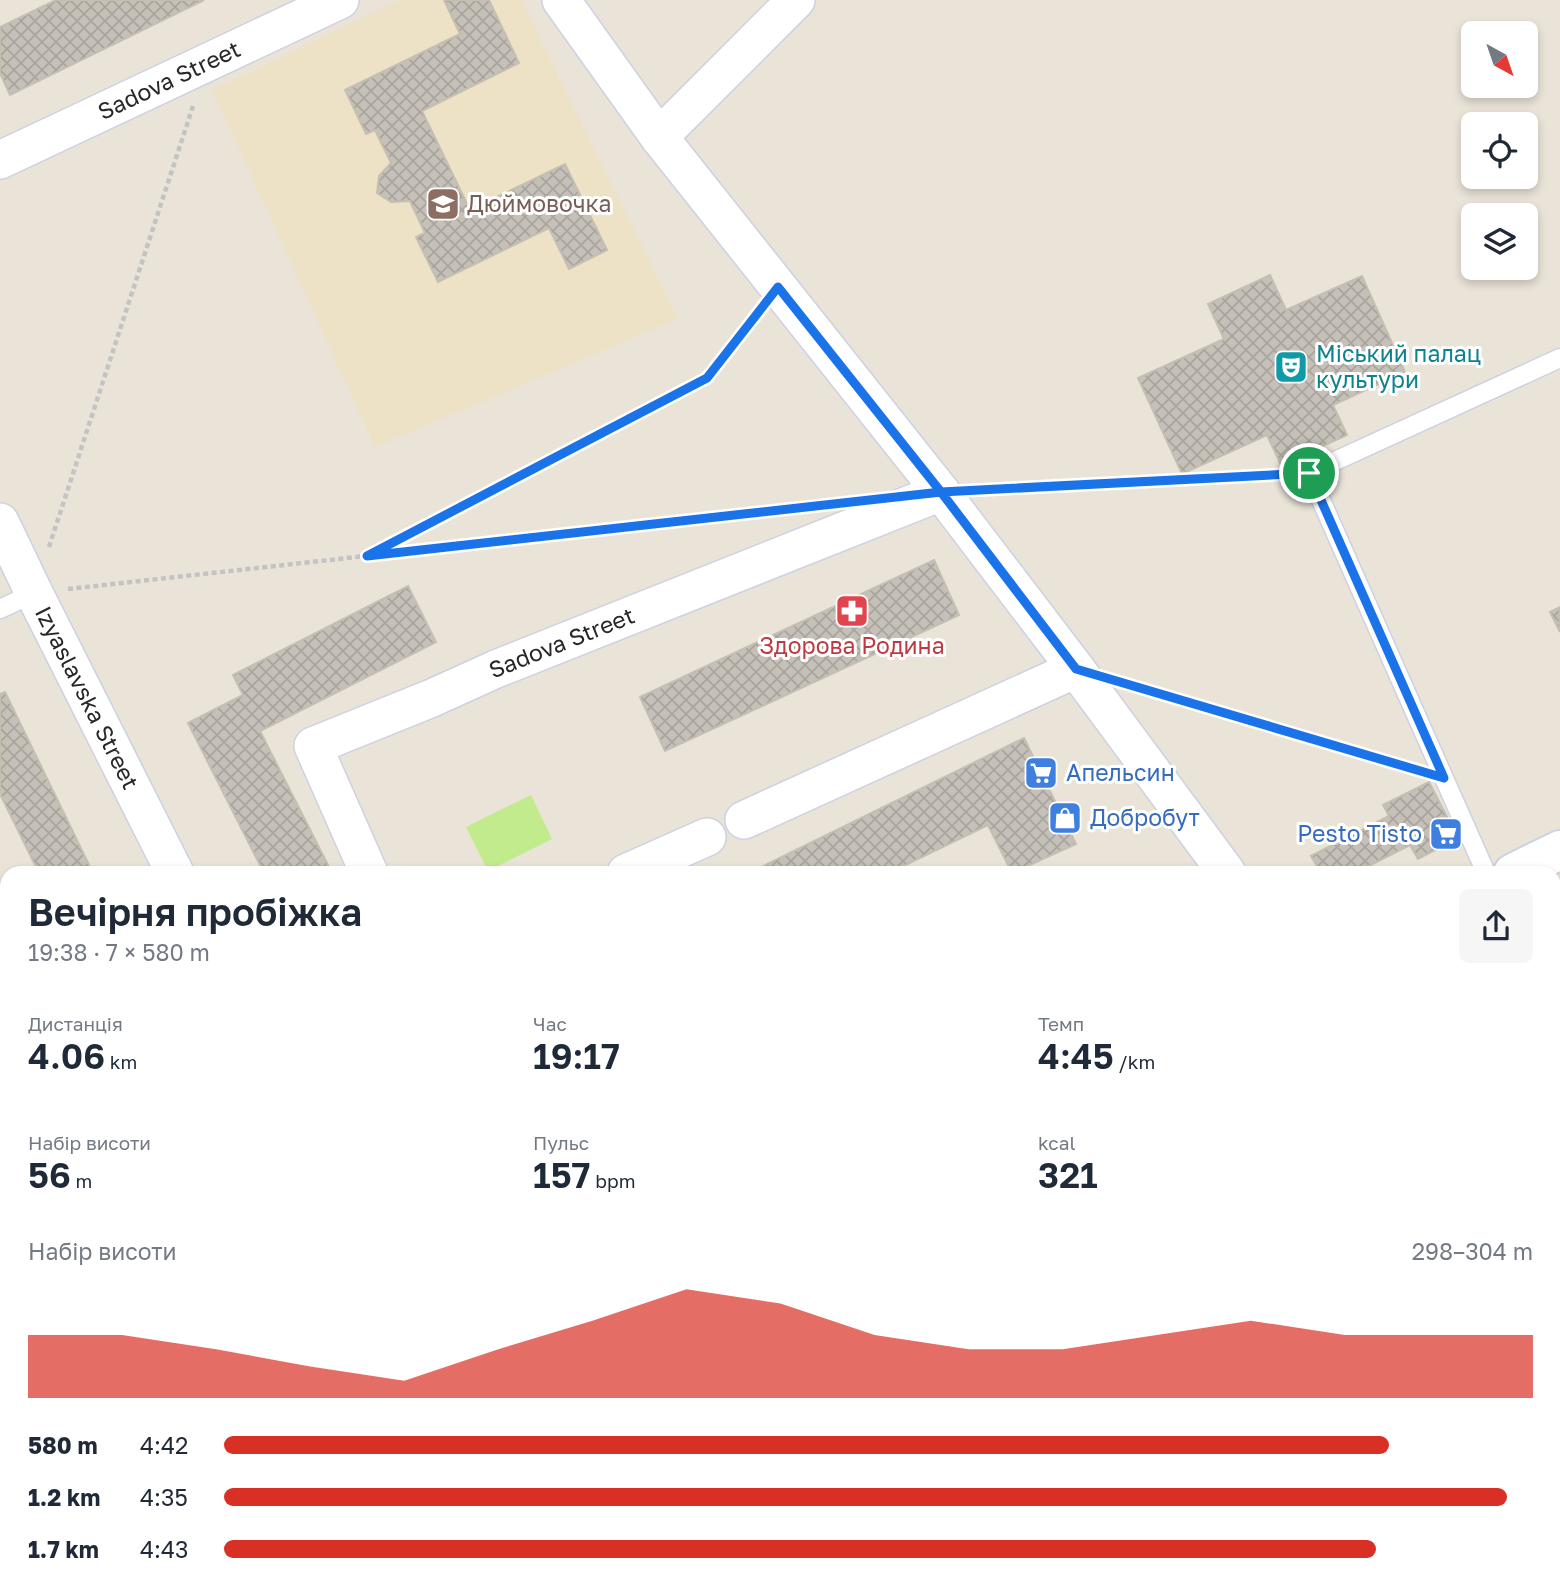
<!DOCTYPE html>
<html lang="uk">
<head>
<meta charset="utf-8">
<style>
	body { margin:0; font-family:"Golos Text",sans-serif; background:#f6f6f7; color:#1f2937; height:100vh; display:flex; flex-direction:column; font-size:26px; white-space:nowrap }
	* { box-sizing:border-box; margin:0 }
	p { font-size:23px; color:#747a83 }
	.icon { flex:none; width:38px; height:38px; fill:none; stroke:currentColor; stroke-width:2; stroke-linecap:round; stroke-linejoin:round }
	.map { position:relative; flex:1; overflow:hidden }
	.sheet { position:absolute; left:0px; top:866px; width:1561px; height:726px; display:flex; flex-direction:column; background:#fff; border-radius:21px 21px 0 0; box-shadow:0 4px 10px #0003 }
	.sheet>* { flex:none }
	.needle { width:46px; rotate:140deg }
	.fabs { position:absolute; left:1461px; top:21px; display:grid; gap:14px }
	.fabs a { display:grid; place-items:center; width:77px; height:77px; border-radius:10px; background:#fff; box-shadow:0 4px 10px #0003; font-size:35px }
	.pin { position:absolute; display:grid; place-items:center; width:60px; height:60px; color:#fff; margin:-30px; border:4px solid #fff; border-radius:50%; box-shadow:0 2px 7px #0007 }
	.round { display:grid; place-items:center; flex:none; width:74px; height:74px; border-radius:10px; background:#f6f6f7 }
	.summary { display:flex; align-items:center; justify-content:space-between; height:119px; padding:0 28px }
	h1 { font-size:38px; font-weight:600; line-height:52px }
	.stats { display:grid; grid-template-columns:repeat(3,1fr); gap:10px; height:119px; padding:7px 28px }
	.stats div { display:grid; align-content:center }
	.stats b { font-size:35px; font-weight:600 }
	.stats small { font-size:19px; font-weight:400 }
	.stats p { font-size:19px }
	.chart { height:196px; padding:14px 28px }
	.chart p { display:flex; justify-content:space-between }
	.chart svg { width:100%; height:126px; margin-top:7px; fill:#d93025; opacity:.7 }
	ul { padding:0 28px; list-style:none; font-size:23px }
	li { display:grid; grid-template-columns:112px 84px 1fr; align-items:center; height:52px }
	li i { height:18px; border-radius:9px; background:#d93025 }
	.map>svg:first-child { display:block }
	.education { fill:#ede1c6 }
	.pitch { fill:#c2eb8e }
	.building { fill:url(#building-cross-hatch); stroke:#c5bfb2; stroke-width:2 }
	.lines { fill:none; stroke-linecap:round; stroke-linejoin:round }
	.service-casing { stroke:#cdd1e1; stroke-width:21 }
	.minor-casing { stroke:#cdd1e1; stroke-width:40 }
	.tertiary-casing { stroke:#cdd1e1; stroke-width:42 }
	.path { stroke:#c3c3c3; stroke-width:4.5; stroke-dasharray:5 3.5; stroke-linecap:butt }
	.service { stroke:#fff; stroke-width:18 }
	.minor { stroke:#fff; stroke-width:37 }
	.tertiary { stroke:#fff; stroke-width:38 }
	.route-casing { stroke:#fff; stroke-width:14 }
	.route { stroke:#1a73e8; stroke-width:9 }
	.labels { text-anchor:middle; stroke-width:6; stroke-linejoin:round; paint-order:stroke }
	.street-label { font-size:23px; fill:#272727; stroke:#fff }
	.education-label { font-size:23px; fill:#785e54; stroke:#fff; text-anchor:start }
	.culture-label { font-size:23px; fill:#0d838f; stroke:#fff; text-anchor:start }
	.health-label { font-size:23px; fill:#be3a42; stroke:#fff }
	.shop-label { font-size:23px; fill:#366cbe; stroke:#fff; text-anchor:start }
</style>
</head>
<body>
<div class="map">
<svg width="1560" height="1591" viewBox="0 0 1560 1591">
	<defs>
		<pattern id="building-cross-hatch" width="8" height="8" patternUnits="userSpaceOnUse" patternTransform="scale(1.75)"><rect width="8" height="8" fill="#c5c0b8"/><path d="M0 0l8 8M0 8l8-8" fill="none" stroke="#a9a59e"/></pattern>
	</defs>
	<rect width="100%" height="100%" fill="#eae3d8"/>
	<path class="education" d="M 399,0 L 521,0 L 678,319 L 375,447 L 212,90 Z"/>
	<path class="pitch" d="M 531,795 L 552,839 L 488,871 L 466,827 Z"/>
	<g class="building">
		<path d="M 56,0 L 204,0 L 10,95 L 0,73 L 0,27 Z"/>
		<path d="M 444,0 L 489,0 L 519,63 L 422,111 L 470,210 L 565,164 L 607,250 L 569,269 L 549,228 L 438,282 L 416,237 L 425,233 L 410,201 L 391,202 L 377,193 L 379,176 L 391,163 L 375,130 L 366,134 L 345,90 L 460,34 Z"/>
		<path d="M 1270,275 L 1286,310 L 1362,276 L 1405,372 L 1333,405 L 1347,435 L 1281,465 L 1267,435 L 1182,474 L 1138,378 L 1224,339 L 1208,304 Z"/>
		<path d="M 934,560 L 959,615 L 665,751 L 640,697 Z"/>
		<path d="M 408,586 L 436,642 L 260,731 L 332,873 L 264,873 L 188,723 L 243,695 L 233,675 Z"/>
		<path d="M 1560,607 L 1560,632 L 1550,612 Z"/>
		<path d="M 5,692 L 93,873 L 39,873 L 0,794 L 0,694 Z"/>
		<path d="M 1024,738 L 1076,844 L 1012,873 L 988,825 L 889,873 L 762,873 L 759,868 Z"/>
		<path d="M 1429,782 L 1458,838 L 1418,859 L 1410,845 L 1355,873 L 1321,873 L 1311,856 L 1389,816 L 1383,805 Z"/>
		<path d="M 1560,1085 L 1560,1144 L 1554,1147 L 1554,1087 Z"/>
		<path d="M 7,1221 L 7,1270 L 0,1273 L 0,1224 Z"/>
		<path d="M 1161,1586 L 1276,1586 L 1278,1590 L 1150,1591 Z"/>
		<path d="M 1382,1586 L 1449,1586 L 1451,1591 L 1385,1591 Z"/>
	</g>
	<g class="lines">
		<defs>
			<g id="service">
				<path d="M 0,609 L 34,593"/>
				<path d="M 1486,873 L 1309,473 L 1560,358"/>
				<path d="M 0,1159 L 7,1156"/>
				<path d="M 1554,1190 L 1560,1187"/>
				<path d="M 997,1586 L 997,1591"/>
				<path d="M 1336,1586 L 1338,1591"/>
				<path d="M 742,1591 L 753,1586"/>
			</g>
			<g id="minor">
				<path d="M 561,0 L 659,137 L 941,492 L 1076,669 L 1227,873"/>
				<path d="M 659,137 L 796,0"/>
				<path id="s1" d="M 0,160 L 340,0"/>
				<path id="s2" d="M 0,522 L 34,593 L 175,873"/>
				<path d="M 744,820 L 1076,669"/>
				<path id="s3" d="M 369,873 L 313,746 L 432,698 L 496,669 L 941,492"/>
				<path d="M 626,873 L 707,837"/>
				<path d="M 212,1586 L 214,1591"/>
			</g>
			<g id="tertiary">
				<path d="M 1513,873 L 1560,850"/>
				<path d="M 107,1591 L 119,1586"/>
			</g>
		</defs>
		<use href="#service" class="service-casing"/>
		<use href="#minor" class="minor-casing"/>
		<use href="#tertiary" class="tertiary-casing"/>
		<g class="path">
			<path d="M 983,490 L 1288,474"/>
			<path d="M 49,547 L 193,106"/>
			<path d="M 371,554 L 707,378 L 757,314"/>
			<path d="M 68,589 L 807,507"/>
			<path d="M 1129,685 L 1416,770"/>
		</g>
		<use href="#service" class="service"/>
		<use href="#minor" class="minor"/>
		<use href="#tertiary" class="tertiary"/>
	</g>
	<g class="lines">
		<defs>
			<path id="route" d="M 1309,473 L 941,492 L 778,287 L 707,378 L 367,556 L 941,492 L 1076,669 L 1444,778 L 1309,473"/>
		</defs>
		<use href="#route" class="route-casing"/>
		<use href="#route" class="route"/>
	</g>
	<defs>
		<symbol id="school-square" viewBox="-11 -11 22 22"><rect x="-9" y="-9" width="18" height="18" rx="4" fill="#8d6e63" stroke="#fff"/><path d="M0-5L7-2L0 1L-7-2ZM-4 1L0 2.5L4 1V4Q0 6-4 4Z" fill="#fff"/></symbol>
		<symbol id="theatre-square" viewBox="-11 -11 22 22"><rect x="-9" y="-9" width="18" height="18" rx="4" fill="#0f9aa8" stroke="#fff"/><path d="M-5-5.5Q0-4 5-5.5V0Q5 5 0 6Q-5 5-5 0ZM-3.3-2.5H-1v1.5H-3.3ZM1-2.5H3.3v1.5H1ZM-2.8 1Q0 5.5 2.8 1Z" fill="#fff"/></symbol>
		<symbol id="pharmacy-square" viewBox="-11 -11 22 22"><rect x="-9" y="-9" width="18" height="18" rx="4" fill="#e0444e" stroke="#fff"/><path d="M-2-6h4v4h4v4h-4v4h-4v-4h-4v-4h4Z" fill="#fff"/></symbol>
		<symbol id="supermarket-square" viewBox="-11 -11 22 22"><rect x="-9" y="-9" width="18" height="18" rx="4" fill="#3f7fe0" stroke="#fff"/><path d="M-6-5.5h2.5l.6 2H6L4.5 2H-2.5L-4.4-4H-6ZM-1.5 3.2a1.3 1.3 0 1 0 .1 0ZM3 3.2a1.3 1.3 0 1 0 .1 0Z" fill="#fff"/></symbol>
		<symbol id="shop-square" viewBox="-11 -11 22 22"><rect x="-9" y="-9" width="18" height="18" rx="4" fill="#3f7fe0" stroke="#fff"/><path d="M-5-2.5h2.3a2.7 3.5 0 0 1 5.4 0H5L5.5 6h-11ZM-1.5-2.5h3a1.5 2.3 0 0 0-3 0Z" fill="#fff"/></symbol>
	</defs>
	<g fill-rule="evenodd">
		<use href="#school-square" x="424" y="185" width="38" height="38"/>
		<use href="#theatre-square" x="1272" y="348" width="38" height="38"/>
		<use href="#pharmacy-square" x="833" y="592" width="38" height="38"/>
		<use href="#supermarket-square" x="1022" y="754" width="38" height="38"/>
		<use href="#shop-square" x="1046" y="799" width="38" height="38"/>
		<use href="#supermarket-square" x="1427" y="815" width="38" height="38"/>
	</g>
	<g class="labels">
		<g class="street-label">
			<text dy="8" stroke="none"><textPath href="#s1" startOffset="187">Sadova Street</textPath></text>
			<text dy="8" stroke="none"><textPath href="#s3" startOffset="408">Sadova Street</textPath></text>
			<text dy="8" stroke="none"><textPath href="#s2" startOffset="196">Izyaslavska Street</textPath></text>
		</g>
		<g class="education-label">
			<text x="467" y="212">Дюймовочка</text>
		</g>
		<g class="culture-label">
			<text x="1316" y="362">Міський палац<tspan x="1316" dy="26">культури</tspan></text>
		</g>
		<g class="health-label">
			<text x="852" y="654">Здорова Родина</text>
		</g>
		<g class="shop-label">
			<text x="1066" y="781">Апельсин</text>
			<text x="1090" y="826">Добробут</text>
			<text x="1422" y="842" text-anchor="end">Pesto Tisto</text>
		</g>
	</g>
</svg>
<div class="fabs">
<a><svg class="needle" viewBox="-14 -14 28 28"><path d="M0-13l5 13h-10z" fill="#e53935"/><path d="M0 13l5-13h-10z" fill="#747a83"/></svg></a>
<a><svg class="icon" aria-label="locate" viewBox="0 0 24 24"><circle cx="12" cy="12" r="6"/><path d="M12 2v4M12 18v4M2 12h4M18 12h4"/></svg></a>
<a><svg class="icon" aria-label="layers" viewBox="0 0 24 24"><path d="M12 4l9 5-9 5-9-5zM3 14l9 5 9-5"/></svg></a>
</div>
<div class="pin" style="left:1309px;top:473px;background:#1e9e55"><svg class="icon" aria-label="arrive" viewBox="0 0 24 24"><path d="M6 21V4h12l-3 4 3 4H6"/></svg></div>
<section class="sheet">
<div class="summary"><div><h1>Вечірня пробіжка</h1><p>19:38 · 7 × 580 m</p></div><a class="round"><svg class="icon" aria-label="share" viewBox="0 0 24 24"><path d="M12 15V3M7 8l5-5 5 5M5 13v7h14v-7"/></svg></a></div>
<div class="stats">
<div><p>Дистанція</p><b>4.06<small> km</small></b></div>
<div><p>Час</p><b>19:17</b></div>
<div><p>Темп</p><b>4:45<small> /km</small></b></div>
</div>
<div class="stats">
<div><p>Набір висоти</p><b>56<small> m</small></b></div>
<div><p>Пульс</p><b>157<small> bpm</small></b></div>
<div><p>kcal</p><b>321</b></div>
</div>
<div class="chart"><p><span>Набір висоти</span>298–304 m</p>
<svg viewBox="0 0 160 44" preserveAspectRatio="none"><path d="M0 44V22L10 22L20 27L30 33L40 38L50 27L60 17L70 6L80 11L90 22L100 27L110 27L120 22L130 17L140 22L150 22L160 22V44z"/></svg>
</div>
<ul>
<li><b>580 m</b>4:42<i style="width:89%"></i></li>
<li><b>1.2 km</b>4:35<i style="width:98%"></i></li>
<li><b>1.7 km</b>4:43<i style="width:88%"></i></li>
</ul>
</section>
</div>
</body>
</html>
